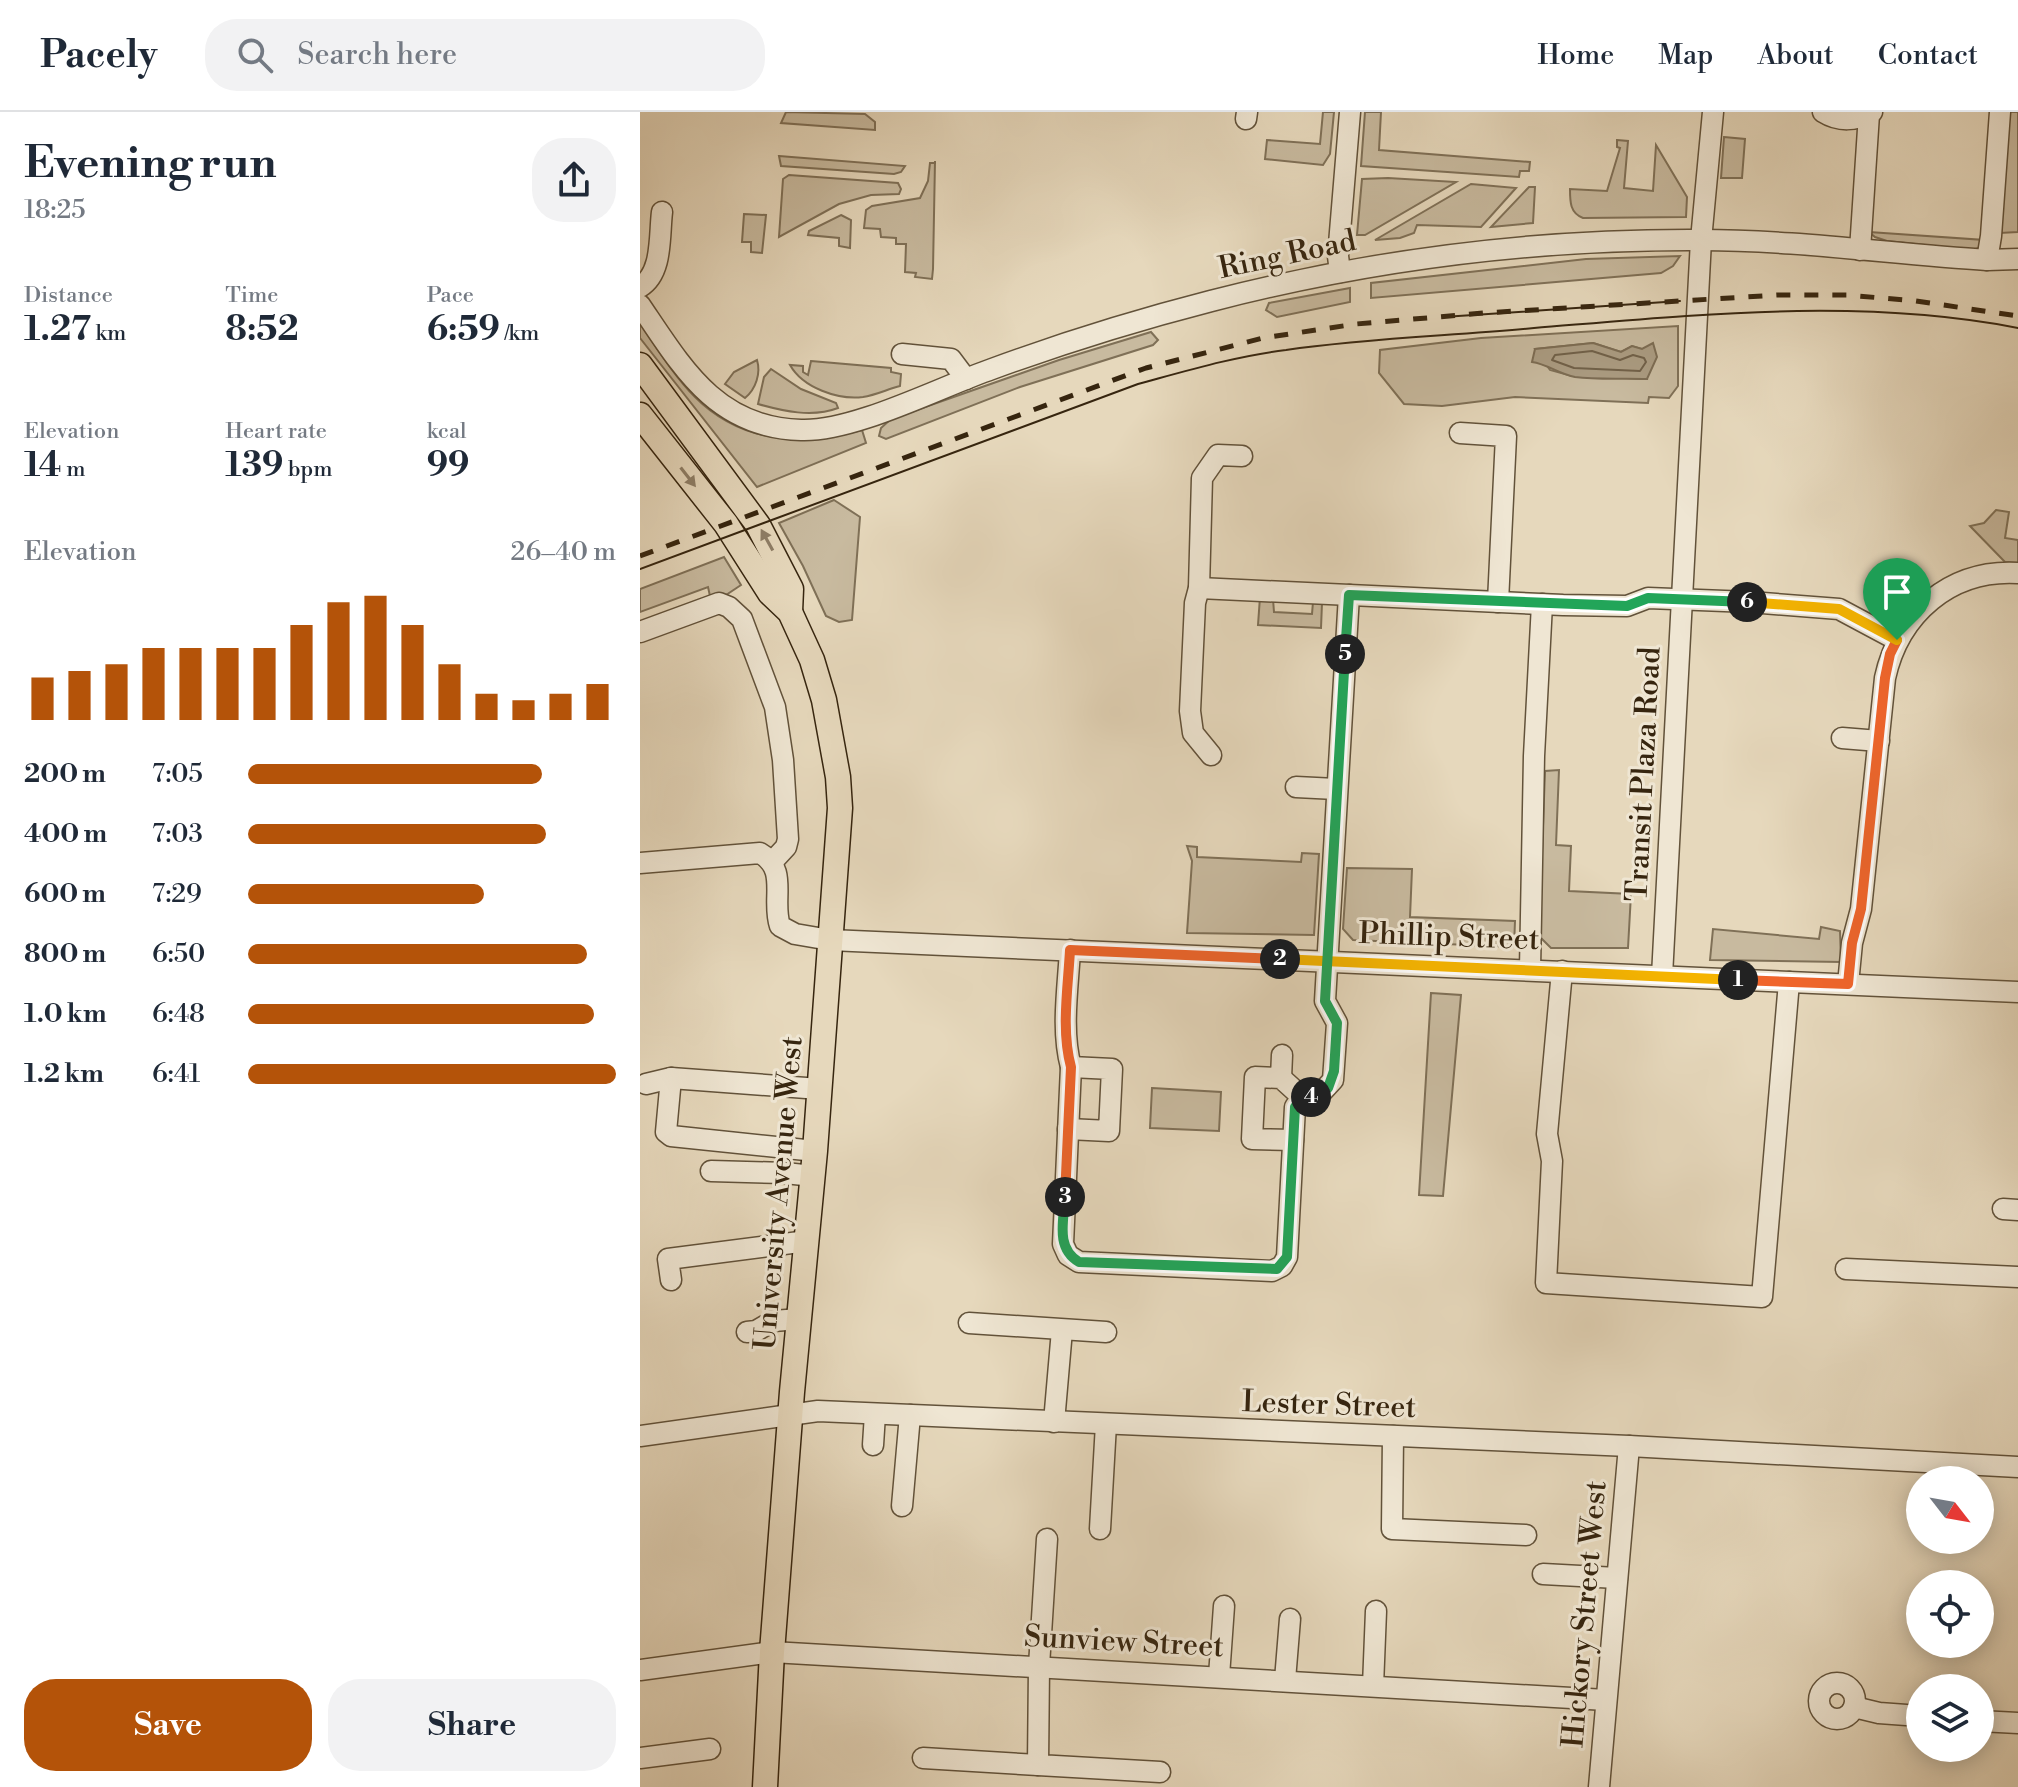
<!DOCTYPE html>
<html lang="en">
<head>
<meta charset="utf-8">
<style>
	body { margin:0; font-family:"Libre Bodoni",serif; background:#f2f2f3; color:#1f2937; height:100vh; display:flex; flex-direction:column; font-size:30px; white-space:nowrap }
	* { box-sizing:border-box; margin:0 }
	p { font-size:26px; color:#747a83 }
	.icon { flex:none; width:44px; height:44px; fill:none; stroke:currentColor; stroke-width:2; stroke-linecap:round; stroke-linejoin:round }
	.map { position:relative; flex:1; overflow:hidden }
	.panel { display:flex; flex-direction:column; background:#fff; width:640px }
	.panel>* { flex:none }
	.needle { width:52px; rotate:121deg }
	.buttons { position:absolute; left:1266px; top:1354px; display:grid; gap:16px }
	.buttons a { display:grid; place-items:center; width:88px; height:88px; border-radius:50%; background:#fff; box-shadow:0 4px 20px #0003; font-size:40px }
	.pin { position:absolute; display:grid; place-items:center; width:68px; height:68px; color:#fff; margin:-82px -34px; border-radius:50% 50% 50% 0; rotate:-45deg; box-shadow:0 0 8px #0007 }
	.pin .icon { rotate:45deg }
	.km { position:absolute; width:40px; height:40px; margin:-20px; border-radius:50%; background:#222; color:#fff; font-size:22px; line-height:40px; text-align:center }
	.round { display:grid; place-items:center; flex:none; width:84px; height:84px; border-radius:32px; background:#f2f2f3 }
	.summary { display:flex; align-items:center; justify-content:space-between; height:136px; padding:0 24px }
	h1 { font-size:44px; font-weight:700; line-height:60px }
	.metrics { display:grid; grid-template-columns:repeat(3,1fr); gap:12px; height:136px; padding:8px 24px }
	.metrics div { display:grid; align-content:center }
	.metrics b { font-size:34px; font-weight:700 }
	.metrics small { font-size:22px; font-weight:400 }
	.metrics p { font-size:22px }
	.chart { height:224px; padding:16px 24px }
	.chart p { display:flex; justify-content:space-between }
	.chart svg { width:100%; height:144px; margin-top:8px; stroke:#b45309; stroke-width:6 }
	.primary-button { display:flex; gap:16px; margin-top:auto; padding:16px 24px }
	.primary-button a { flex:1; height:92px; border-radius:32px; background:#b45309; color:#fff; font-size:32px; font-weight:700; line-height:92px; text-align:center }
	.primary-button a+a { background:#f2f2f3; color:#1f2937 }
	ul { padding:0 24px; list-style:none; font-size:26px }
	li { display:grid; grid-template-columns:128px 96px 1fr; align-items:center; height:60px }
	li i { height:20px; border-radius:10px; background:#b45309 }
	header { display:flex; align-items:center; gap:48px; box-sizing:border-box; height:112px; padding:0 40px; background:#fff; border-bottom:2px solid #e0e1e3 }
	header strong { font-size:38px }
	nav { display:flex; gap:44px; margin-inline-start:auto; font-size:28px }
	.search { width:560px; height:72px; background:#f2f2f3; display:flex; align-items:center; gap:20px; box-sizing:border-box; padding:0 28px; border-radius:32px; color:#747a83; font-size:30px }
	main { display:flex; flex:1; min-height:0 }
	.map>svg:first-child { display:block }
	.green { fill:#c8ba9f; stroke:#7f7057; stroke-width:2; fill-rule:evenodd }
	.water { fill:#aa9b81; stroke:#7c6c53; stroke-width:2 }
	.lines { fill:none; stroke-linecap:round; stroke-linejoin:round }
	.shore { stroke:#706048; stroke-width:2 }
	.minor-casing { stroke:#62523a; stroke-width:23 }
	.major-casing { stroke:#36250f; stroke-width:27 }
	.minor { stroke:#efe6d3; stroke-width:20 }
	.major { stroke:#e6d8bc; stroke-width:24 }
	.tram { stroke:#36250f; stroke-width:2 }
	.rail { stroke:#36250f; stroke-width:5; stroke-dasharray:14 14; stroke-linecap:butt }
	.oneway { fill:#8e7e66 }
	.split-1-casing { stroke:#fff; stroke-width:16 }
	.split-2-casing { stroke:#fff; stroke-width:16 }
	.split-3-casing { stroke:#fff; stroke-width:16 }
	.split-4-casing { stroke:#fff; stroke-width:16 }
	.split-5-casing { stroke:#fff; stroke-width:16 }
	.split-6-casing { stroke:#fff; stroke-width:16 }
	.split-7-casing { stroke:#fff; stroke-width:16 }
	.split-1 { stroke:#f0652b; stroke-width:10 }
	.split-2 { stroke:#f5b400; stroke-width:10 }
	.split-3 { stroke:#f0652b; stroke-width:10 }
	.split-4 { stroke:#22a559; stroke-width:10 }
	.split-5 { stroke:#22a559; stroke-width:10 }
	.split-6 { stroke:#22a559; stroke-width:10 }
	.split-7 { stroke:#f5b400; stroke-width:10 }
	.labels { text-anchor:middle; stroke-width:6; stroke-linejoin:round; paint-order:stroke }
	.street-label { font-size:30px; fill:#36250f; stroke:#efe6d3 }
</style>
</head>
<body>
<header>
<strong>Pacely</strong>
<div class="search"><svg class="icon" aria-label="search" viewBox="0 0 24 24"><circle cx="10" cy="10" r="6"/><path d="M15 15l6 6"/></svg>Search here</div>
<nav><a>Home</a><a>Map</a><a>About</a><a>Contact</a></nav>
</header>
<main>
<section class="panel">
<div class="summary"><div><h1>Evening run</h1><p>18:25</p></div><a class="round"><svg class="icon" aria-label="share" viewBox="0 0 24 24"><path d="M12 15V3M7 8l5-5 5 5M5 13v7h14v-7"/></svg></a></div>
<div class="metrics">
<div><p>Distance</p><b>1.27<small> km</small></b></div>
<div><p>Time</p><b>8:52</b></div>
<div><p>Pace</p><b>6:59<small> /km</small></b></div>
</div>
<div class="metrics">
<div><p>Elevation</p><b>14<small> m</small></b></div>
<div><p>Heart rate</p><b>139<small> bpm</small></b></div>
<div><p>kcal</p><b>99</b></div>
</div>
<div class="chart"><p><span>Elevation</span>26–40 m</p>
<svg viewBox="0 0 160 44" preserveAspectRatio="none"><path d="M5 44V31M15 44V29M25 44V27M35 44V22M45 44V22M55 44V22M65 44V22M75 44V15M85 44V8M95 44V6M105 44V15M115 44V27M125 44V36M135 44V38M145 44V36M155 44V33"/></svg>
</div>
<ul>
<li><b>200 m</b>7:05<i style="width:80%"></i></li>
<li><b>400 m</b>7:03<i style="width:81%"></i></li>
<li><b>600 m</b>7:29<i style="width:64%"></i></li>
<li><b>800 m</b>6:50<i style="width:92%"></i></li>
<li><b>1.0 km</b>6:48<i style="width:94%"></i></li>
<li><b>1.2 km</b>6:41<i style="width:100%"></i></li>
</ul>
<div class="primary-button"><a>Save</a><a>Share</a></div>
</section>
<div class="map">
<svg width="1378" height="1675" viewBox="0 0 1378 1675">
	<rect width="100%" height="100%" fill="#e6d8bc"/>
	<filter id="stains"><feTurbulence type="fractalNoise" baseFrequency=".0025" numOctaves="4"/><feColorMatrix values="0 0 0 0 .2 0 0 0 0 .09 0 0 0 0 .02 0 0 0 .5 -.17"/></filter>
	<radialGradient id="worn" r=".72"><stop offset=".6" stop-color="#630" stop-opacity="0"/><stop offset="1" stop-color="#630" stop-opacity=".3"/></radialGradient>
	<g class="green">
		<path d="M 146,0 L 225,2 L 235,10 L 235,18 L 141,11 Z"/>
		<path d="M 683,0 L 694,0 L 690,42 L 683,53 L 625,47 L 627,28 L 680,32 Z"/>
		<path d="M 725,0 L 741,0 L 739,38 L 890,50 L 889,59 L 880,59 L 879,65 L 721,54 Z"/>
		<path d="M 1368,0 L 1378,0 L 1378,120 L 1360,121 Z"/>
		<path d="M 1084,25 L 1105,27 L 1102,66 L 1081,66 Z"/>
		<path d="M 977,28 L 988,29 L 984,76 L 1013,79 L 1016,33 L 1047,85 L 1046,105 L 943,106 C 930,101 930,90 930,77 L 967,79 L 980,36 L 977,35 Z"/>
		<path d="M 139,44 L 265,54 L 261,60 L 254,62 L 141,54 Z"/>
		<path d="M 295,49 L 293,157 L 292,167 L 275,165 L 276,161 L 265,160 L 266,132 L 256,132 L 256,126 L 241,125 L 240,117 L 224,116 L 226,98 L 232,94 L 280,86 L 288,69 L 290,51 L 295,51 Z"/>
		<path d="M 149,63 L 258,71 L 261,77 L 259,82 L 231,83 L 199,92 L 139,125 L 143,67 Z"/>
		<path d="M 748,66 L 816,70 L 725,123 L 717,123 L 722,67 Z"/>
		<path d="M 831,72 L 876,76 L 841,115 L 777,113 L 774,121 L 760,126 L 735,128 Z"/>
		<path d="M 889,75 L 895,75 L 893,111 L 851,115 Z"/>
		<path d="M 104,102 L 126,103 L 122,141 L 111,140 L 111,130 L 102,130 Z"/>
		<path d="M 201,103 L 211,108 L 210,136 L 199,134 L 199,126 L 168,123 L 169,119 Z"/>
		<path d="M 1229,120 L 1344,128 L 1339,136 L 1332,138 L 1247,129 L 1235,125 Z"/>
		<path d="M 1040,144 L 1033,154 L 1021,161 L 731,186 L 731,171 L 946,147 Z"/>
		<path d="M 710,176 L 710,190 L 637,205 L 626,198 L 629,191 Z"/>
		<path d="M 0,211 C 17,236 34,264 55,285 C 102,332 163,334 222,318 L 226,331 L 117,375 L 0,226 Z"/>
		<path d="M 1038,214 L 1038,274 L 1029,286 L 1009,285 L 1008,291 L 875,285 L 802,294 L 764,292 L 739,261 L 740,238 L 841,226 ZM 953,231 L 981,240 L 992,234 L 1002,237 L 1007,267 L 932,264 L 910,258 L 895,237 Z"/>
		<path d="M 511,220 L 518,228 L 513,233 L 380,275 L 246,327 L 239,324 L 241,316 L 251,307 L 419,248 Z"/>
		<path d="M 117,248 C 121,261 116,277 105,286 L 85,272 L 94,260 Z"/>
		<path d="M 171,249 L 251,256 L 251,260 L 261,262 L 260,274 C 248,277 236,283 223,285 C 198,288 163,276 150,253 L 163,254 L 163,260 L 168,263 Z"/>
		<path d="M 131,257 L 161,277 L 196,291 L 198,296 C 172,306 143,299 118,292 L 124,265 Z"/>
		<path d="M 194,388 L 220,405 L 212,508 L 199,510 L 186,504 L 163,454 L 139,411 Z"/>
		<path d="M 1356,398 L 1369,400 L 1365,426 L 1378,428 L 1378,451 L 1365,450 L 1330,414 L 1344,411 Z"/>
		<path d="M 84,445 L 101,473 L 83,485 L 70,484 L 68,475 L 0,500 L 0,477 Z"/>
		<path d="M 620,485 L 633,487 L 634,500 L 672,502 L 673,490 L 682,491 L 681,516 L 618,513 Z"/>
		<path d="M 919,658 L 916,733 L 931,734 L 929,779 L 991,782 L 988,836 L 911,836 L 899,824 L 905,659 Z"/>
		<path d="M 547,734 L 557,735 L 557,745 L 661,750 L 662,741 L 679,742 L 674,823 L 547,821 L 552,749 Z"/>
		<path d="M 707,756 L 772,757 L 770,805 L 875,809 L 874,835 L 713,828 L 703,817 Z"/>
		<path d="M 1181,815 L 1200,819 L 1201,850 L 1070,848 L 1073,817 L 1179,827 Z"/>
		<path d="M 791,881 L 821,883 L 803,1084 L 779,1083 Z"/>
		<path d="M 512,976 L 581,980 L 579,1019 L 510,1016 Z"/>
	</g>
	<path class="water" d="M 953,231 L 981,240 L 992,234 L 1002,237 L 1013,231 L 1017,245 L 1007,267 C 983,266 958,268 935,265 C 919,262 907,252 892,250 L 895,237 Z"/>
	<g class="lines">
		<path class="shore" d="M 952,239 L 980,248 L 993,243 L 1004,246 L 1006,250 L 1000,259 L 934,256 L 912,248 L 915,243 Z"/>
		<defs>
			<g id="minor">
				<path d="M 1183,0 C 1199,10 1216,9 1232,0"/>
				<path d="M 606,7 L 607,0"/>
				<path d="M 1220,138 L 1229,2"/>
				<path d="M 1347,148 L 1351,124 L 1360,0"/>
				<path d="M 700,160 L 698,144 L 710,0"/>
				<path d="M 0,175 C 23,161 19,124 22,100"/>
				<path d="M 0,193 C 42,255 76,316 161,318 C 214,320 300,275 352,257 C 423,231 497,208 571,189 C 730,148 896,127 1060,128 C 1156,128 1251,142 1347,148 L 1378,147"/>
				<path d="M 262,242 L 311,247 L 326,267"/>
				<path d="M 820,321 L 866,324 L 858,490"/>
				<path d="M 559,476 L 923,493 L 987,494 L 1008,486 L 1110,490 L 1199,497 L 1257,528"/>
				<path d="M 0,520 L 79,491 L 89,495 L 102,507 L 135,595 L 143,648 L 148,727 L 146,735 L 133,749"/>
				<path d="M 1202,626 L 1239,629"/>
				<path d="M 571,643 L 553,621 L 550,599 L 555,491 L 559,476 L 562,366 L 578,343 L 602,344"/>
				<path d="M 656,675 L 696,677"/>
				<path d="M 0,751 L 120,741 C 149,757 131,788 140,814 L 155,822 L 190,828 L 1378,880"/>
				<path d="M 430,838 C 428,876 421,918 431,955 L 423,1132 L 428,1143 L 439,1150 L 632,1159 L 642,1154 L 647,1145 L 655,995 L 662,985"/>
				<path d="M 890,857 L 894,644 L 902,492"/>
				<path d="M 922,859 L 907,1022 L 912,1049 L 906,1171 L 1122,1185 L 1149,870"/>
				<path d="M 1022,864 L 1061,128 L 1073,0"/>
				<path d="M 1208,872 L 1212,831 L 1221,797 L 1245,566 C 1259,502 1310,457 1378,461"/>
				<path d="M 31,966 L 26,1020 L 31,1024 L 175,1039"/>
				<path d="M 641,966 L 642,943"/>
				<path d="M 6,972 L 31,966 L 180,977"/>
				<path d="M 428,1017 L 469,1019 L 472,957 L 431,955"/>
				<path d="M 653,1028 L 612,1027 L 615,965 L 641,966 L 662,985 L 680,982 L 693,968 L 697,911 L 685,889 L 709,483"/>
				<path d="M 71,1059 L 145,1061 L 173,1064"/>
				<path d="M 1363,1097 L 1378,1098"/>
				<path d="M 1206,1157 L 1378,1165"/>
				<path d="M 31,1168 L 28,1147 L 167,1129"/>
				<path d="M 329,1211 L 466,1220"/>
				<path d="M 107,1220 L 116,1219 L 133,1209 L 160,1207"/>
				<path d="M 414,1310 L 422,1218"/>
				<path d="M 0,1324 L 178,1299 L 989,1334 L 1378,1355"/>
				<path d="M 753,1324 L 752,1417 L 886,1423"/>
				<path d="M 233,1333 L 235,1302"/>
				<path d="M 262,1394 L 270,1303"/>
				<path d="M 460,1417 L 466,1312"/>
				<path d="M 407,1427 L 399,1554 L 398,1653 L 520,1660"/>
				<path d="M 903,1462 L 977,1466"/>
				<path d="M 0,1558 L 132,1540 L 966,1588"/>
				<path d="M 579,1564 L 584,1494"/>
				<path d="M 645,1568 L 650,1507"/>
				<circle cx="1197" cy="1589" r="18"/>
				<path d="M 733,1574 L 736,1499"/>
				<path d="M 1214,1595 L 1239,1601 L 1280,1604"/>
				<path d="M 1340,1609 L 1378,1611"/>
				<path d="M 0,1646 L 70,1637"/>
				<path d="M 283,1646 L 398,1653"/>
				<path d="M 959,1675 L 989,1334"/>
			</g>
			<g id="major">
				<path d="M 0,253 L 118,413 L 151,477 L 150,500"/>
				<path d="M 0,303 L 86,412 L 130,481 L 150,500 L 172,548 L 184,588 L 198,665 L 200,696 L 175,1039 L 152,1280 L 132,1540 L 125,1675"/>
			</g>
		</defs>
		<use href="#minor" class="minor-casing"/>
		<use href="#major" class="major-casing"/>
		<use href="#minor" class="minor"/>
		<use href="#major" class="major"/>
		<g class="tram">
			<path d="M 803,205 L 1040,189"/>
			<path d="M 0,457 L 498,272 C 546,259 596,244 646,238 C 728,226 811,224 894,216 C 1054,203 1219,185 1378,216"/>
		</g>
		<path class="rail" d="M 0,444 L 506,256 L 623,226 L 716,212 L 844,201 L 1138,183 L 1207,183 L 1276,189 L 1378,204"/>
	</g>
	<defs><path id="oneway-solid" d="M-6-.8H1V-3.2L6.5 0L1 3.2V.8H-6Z" transform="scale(2)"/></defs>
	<g class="oneway">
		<use href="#oneway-solid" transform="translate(48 365) rotate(52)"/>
		<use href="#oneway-solid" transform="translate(127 428) rotate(-119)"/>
	</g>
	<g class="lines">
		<defs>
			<path id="split-1" d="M 1098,868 L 1208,872 L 1212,831 L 1221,797 L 1245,566 L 1250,542 L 1257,528"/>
			<path id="split-2" d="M 640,847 L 1098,868"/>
			<path id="split-3" d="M 425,1085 L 431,955 C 421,918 428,876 430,838 L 640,847"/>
			<path id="split-4" d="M 425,1085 C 424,1108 415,1136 439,1150 L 637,1157 L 647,1145 L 655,995 L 662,985 L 671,985"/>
			<path id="split-5" d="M 671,985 L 688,976 L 694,959 L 697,911 L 685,889 L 705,542"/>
			<path id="split-6" d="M 705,542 L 709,483 L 987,494 L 1008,486 L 1107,490"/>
			<path id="split-7" d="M 1107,490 L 1199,497 L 1257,528"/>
		</defs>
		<use href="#split-1" class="split-1-casing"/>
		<use href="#split-2" class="split-2-casing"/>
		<use href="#split-3" class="split-3-casing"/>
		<use href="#split-4" class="split-4-casing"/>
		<use href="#split-5" class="split-5-casing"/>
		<use href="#split-6" class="split-6-casing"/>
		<use href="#split-7" class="split-7-casing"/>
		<use href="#split-1" class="split-1"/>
		<use href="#split-2" class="split-2"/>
		<use href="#split-3" class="split-3"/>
		<use href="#split-4" class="split-4"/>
		<use href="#split-5" class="split-5"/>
		<use href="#split-6" class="split-6"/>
		<use href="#split-7" class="split-7"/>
	</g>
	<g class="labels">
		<g class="street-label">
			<text transform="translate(647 142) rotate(-12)" y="10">Ring Road</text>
			<text transform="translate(1003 662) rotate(-87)" y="10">Transit Plaza Road</text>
			<text transform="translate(809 824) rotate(2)" y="10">Phillip Street</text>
			<text transform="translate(138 1081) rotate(-85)" y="10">University Avenue West</text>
			<text transform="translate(689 1292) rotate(2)" y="10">Lester Street</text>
			<text transform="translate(944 1502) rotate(-85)" y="10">Hickory Street West</text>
			<text transform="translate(484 1529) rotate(3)" y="10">Sunview Street</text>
		</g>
	</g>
	<rect width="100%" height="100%" filter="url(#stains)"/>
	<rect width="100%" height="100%" fill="url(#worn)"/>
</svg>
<div class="buttons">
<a><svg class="needle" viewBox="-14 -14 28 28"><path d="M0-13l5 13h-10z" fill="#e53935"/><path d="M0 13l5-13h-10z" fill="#747a83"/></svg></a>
<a><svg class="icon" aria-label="locate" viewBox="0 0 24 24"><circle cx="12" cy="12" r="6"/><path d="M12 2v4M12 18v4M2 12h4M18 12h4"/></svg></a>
<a><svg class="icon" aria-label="layers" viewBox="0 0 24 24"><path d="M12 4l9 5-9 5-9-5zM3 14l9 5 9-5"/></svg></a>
</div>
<div class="pin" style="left:1257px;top:528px;background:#1e9e55"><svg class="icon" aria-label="arrive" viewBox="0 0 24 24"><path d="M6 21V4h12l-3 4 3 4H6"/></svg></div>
<b class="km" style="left:1098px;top:868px">1</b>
<b class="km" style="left:640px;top:847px">2</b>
<b class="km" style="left:425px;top:1085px">3</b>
<b class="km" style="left:671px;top:985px">4</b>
<b class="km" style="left:705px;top:542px">5</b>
<b class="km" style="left:1107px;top:490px">6</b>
</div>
</main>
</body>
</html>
